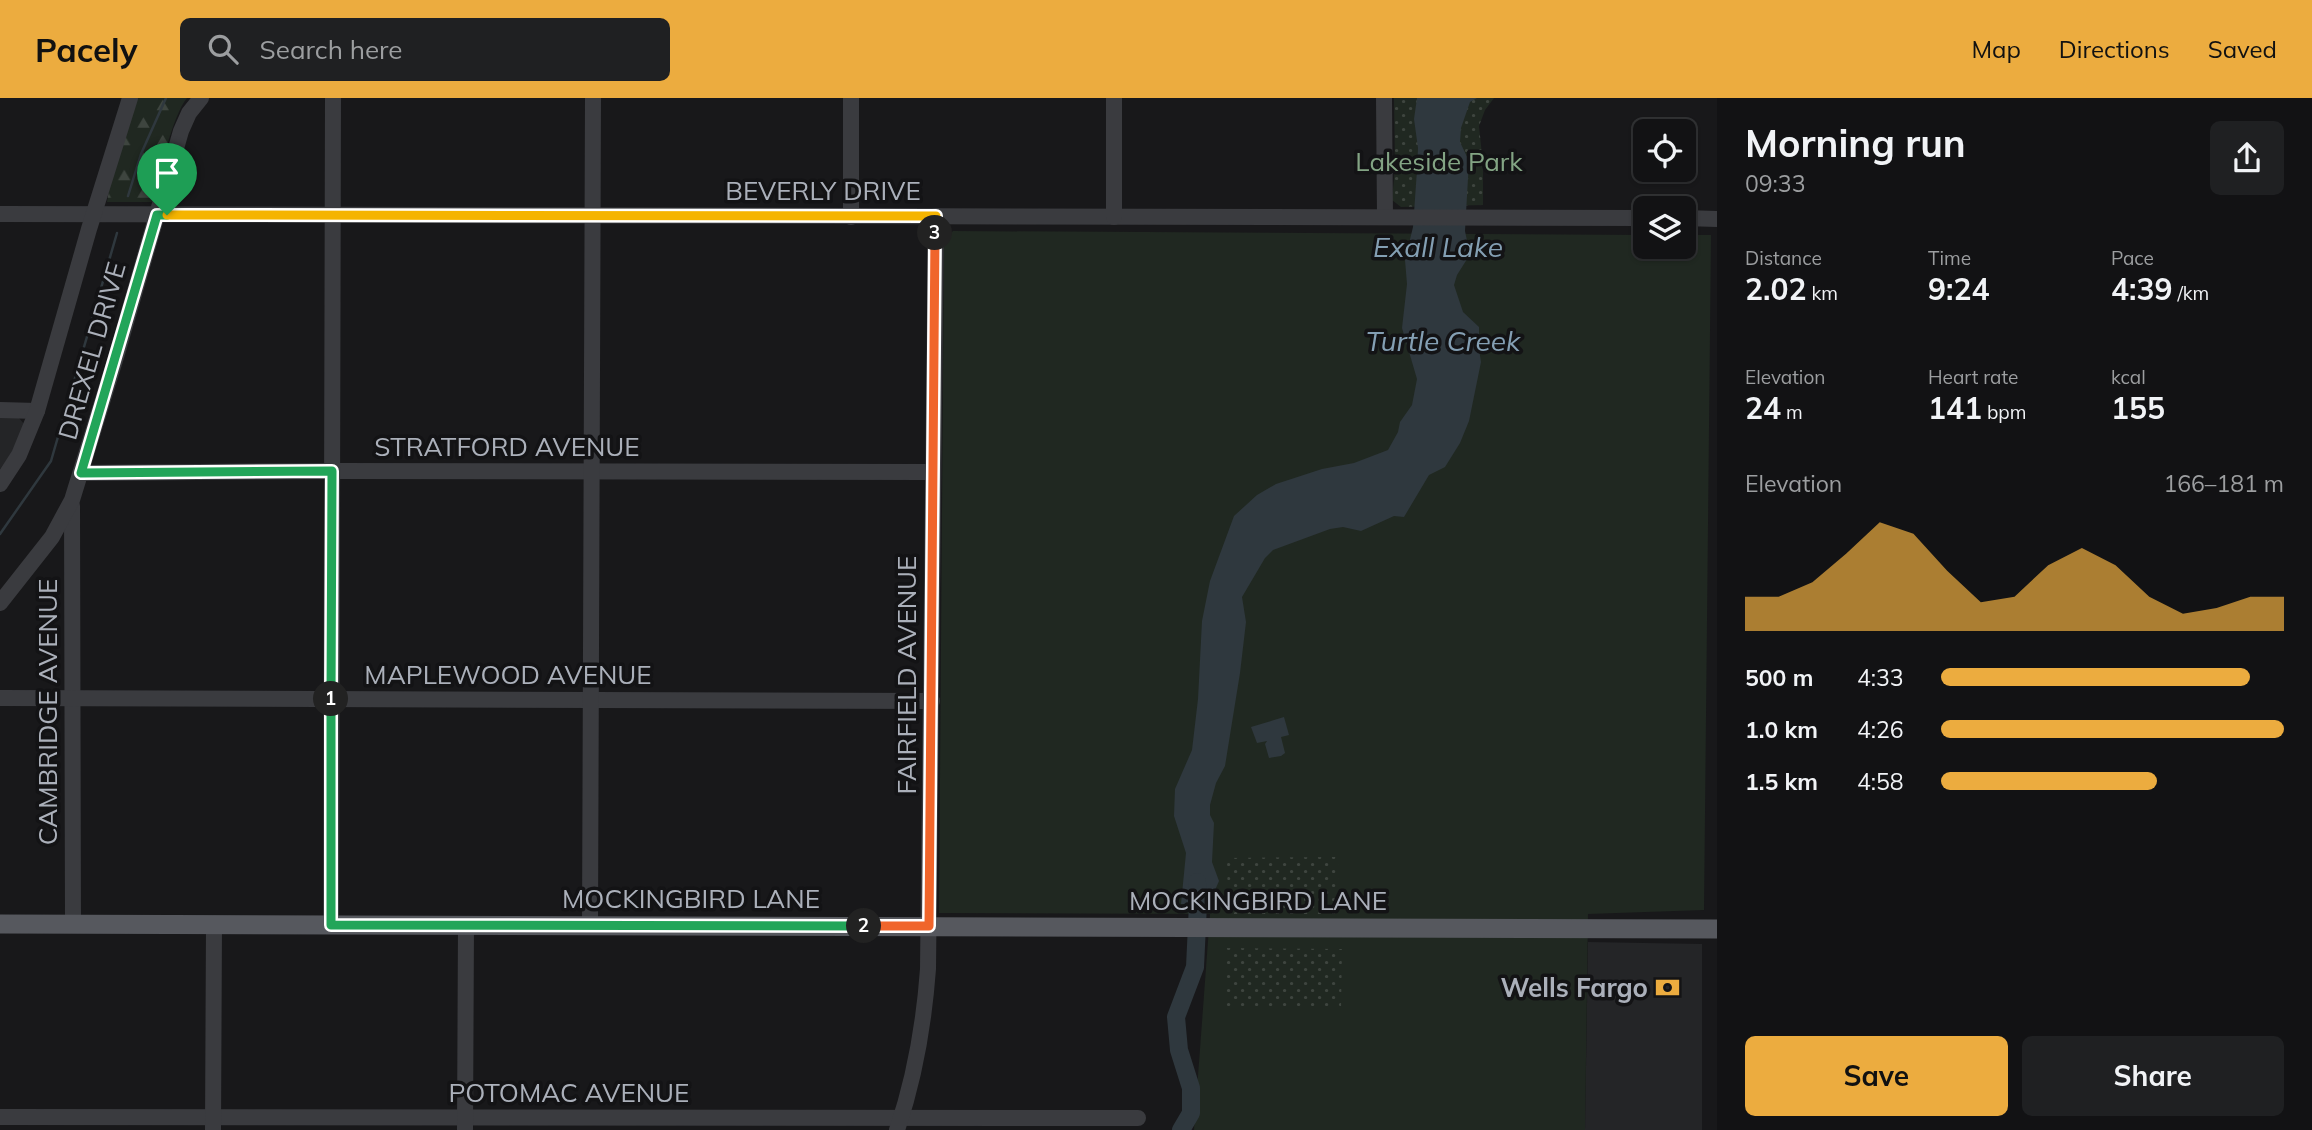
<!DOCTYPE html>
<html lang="en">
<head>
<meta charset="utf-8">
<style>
	body { margin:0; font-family:Mulish,sans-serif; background:#1f2022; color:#f1f3f6; height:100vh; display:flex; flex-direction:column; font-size:26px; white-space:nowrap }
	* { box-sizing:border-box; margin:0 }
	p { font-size:23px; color:#9c9ea0 }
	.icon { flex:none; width:38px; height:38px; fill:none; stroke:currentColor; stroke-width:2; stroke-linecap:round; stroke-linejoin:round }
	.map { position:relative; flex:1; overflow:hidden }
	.panel { display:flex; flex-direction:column; background:#121214; width:595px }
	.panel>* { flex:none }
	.controls { position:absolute; left:1633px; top:21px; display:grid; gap:14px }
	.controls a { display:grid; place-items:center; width:63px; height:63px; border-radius:10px; background:#121214; box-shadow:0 2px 5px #0004,0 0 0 2px #313234; font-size:35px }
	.pin { position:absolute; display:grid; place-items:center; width:60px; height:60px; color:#fff; margin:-72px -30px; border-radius:50% 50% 50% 0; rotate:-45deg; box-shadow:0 0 7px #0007 }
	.pin .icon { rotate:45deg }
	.km { position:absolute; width:35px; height:35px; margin:-18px; border-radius:50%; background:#222; color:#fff; font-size:19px; line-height:35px; text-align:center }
	.round { display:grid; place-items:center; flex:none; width:74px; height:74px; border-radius:10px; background:#1f2022 }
	.head { display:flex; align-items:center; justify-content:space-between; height:119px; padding:0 28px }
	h1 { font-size:38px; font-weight:700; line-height:52px }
	.stats { display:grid; grid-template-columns:repeat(3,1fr); gap:10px; height:119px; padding:7px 28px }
	.stats div { display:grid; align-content:center }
	.stats b { font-size:30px; font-weight:700 }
	.stats small { font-size:19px; font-weight:400 }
	.stats p { font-size:19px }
	.chart { height:196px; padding:14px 28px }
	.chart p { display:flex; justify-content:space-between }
	.chart svg { width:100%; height:126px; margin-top:7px; fill:#ecac3f; opacity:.7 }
	.primary-button { display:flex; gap:14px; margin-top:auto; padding:14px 28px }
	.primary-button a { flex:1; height:80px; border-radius:10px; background:#ecac3f; color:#111; font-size:28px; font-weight:700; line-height:80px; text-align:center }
	.primary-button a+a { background:#1f2022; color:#f1f3f6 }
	ul { padding:0 28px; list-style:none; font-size:23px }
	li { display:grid; grid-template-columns:112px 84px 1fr; align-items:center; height:52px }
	li i { height:18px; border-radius:9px; background:#ecac3f }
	header { display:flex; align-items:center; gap:42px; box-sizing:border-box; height:98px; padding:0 35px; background:#ecac3f; color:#111 }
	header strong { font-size:33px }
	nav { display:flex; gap:38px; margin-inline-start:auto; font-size:24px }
	.search { width:490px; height:63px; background:#1f2022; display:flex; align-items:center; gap:18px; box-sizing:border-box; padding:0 24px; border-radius:10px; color:#9c9ea0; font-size:26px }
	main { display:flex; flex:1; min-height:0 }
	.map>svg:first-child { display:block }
	.built { fill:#242527 }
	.grass { fill:#202821 }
	.forest { fill:url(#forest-firs) }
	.park { fill:url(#park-dots) }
	.water { fill:#2f383e }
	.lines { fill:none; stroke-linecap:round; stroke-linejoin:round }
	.stream { stroke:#2f383e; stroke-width:2.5 }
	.river { stroke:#2f383e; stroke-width:18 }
	.minor { stroke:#3a3b3f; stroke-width:16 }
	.major { stroke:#56585e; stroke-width:19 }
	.split-1-casing { stroke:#fff; stroke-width:14 }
	.split-2-casing { stroke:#fff; stroke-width:14 }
	.split-3-casing { stroke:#fff; stroke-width:14 }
	.split-4-casing { stroke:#fff; stroke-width:14 }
	.split-1 { stroke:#22a559; stroke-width:9 }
	.split-2 { stroke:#22a559; stroke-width:9 }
	.split-3 { stroke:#f0652b; stroke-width:9 }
	.split-4 { stroke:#f5b400; stroke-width:9 }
	.labels { text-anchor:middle; stroke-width:7; stroke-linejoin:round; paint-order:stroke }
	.park-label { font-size:26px; fill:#83a484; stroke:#131315 }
	.street-label { font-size:26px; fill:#abb0ba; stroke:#131315 }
	.poi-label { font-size:26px; font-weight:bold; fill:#abb0ba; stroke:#131315; text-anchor:end }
	.water-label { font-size:28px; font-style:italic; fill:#849fb3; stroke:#131315 }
</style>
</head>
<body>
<header>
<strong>Pacely</strong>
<div class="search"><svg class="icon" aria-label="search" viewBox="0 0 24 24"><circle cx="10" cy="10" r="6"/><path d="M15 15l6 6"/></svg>Search here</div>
<nav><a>Map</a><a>Directions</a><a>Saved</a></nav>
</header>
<main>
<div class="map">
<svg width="1717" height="1032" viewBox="0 0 1717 1032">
	<defs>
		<pattern id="forest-firs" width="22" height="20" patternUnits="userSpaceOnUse" patternTransform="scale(1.75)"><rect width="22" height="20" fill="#202821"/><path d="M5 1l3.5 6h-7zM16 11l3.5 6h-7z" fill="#3e453f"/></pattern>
		<pattern id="park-dots" width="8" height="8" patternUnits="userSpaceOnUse" patternTransform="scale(1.75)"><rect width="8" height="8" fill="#202821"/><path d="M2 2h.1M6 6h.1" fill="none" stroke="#3e453f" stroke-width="1.8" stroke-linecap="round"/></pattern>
	</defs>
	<rect width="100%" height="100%" fill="#18181a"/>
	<g class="built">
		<path d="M 0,320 L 19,320 L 24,326 L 12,355 L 0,371 Z"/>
		<path d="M 1588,844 L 1702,846 L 1702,1032 L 1585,1032 Z"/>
	</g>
	<path class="grass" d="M 953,133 L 1645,137 L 1645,149 L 1684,149 L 1684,137 L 1711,137 L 1704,812 L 1588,816 L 1585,1032 L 1194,1032 L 1210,816 L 939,815 L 944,142 Z"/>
	<path class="forest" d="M 137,0 L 187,0 C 172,18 159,79 152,104 L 107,104 L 111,81 Z"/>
	<g class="park">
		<path d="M 1394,0 L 1494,0 L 1485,12 L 1479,28 L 1483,67 L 1483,107 L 1401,109 L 1392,102 L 1395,70 Z"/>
		<path d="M 1339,759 L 1339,816 L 1228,816 L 1227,760 Z"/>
		<path d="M 1224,850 L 1342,851 L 1341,911 L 1224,911 Z"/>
	</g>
	<g class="water">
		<path d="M 1417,0 L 1477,0 L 1470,4 L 1461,30 L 1460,44 L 1469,63 L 1465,133 L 1469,152 L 1469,158 L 1457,177 L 1454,187 L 1463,214 L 1479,229 L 1479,251 L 1481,264 L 1469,323 L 1460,345 L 1445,369 L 1429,377 L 1404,419 L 1394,418 L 1361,433 L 1343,429 L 1330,431 L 1273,452 L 1265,460 L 1242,499 L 1246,524 L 1240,575 L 1225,668 L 1216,685 L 1210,707 L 1210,717 L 1214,725 L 1212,764 L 1219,783 L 1212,799 L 1216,806 L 1181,806 L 1186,755 L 1174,718 L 1175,691 L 1192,652 L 1198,601 L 1202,523 L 1210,483 L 1234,418 L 1257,397 L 1276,386 L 1322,371 L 1354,365 L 1388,352 L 1398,334 L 1400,324 L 1412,307 L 1417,281 L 1402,230 L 1407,186 L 1405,162 L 1413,129 L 1417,72 L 1418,50 L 1414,21 Z"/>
		<path d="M 1284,619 L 1289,637 L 1281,639 L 1285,655 L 1281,658 L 1269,660 L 1265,646 L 1267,643 L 1257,645 L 1251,629 Z"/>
	</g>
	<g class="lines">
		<g class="stream">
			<path d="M 128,98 L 141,56 L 166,0"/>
			<path d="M 0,436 L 51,363 L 117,135"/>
		</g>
		<path class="river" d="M 1181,1032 L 1191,1015 L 1191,990 L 1179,952 L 1176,919 L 1195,869 L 1198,806 L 1197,784"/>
		<g class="minor">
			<path d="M 851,0 L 851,119"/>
			<path d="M 1384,0 L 1385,119"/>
			<path d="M 0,116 L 1645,120"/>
			<path d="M 1114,119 L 1114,0"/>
			<path d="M 1684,120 L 1717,121"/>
			<path d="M 0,312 L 37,313"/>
			<path d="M 81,375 L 332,373 L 933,374"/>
			<path d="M 0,386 L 19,357 L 37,313 L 89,131 L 130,0"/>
			<path d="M 72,408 L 73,827"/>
			<path d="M 0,505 L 52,439 L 72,402 L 116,259 L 181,33 L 189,15 L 201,0"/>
			<path d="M 0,600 L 932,603"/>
			<path d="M 331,827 L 333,0"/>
			<path d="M 590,827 L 593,0"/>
			<path d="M 0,1019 L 1138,1020"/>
			<path d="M 213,1032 L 214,827"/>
			<path d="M 465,1032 L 466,827"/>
			<path d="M 897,1032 C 915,979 924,926 928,871 L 936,118"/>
		</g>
		<path class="major" d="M 0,826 L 1717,831"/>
	</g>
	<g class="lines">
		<defs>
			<path id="split-1" d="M 167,117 L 157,117 L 81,375 L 332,373 L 331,601"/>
			<path id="split-2" d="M 331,601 L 331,827 L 864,828"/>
			<path id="split-3" d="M 864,828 L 929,828 L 935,135"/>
			<path id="split-4" d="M 167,117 L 936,118 L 935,135"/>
		</defs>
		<use href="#split-1" class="split-1-casing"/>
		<use href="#split-2" class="split-2-casing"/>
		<use href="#split-3" class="split-3-casing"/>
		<use href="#split-4" class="split-4-casing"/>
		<use href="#split-1" class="split-1"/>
		<use href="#split-2" class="split-2"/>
		<use href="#split-3" class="split-3"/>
		<use href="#split-4" class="split-4"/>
	</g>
	<defs>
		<symbol id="bank-bare" viewBox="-9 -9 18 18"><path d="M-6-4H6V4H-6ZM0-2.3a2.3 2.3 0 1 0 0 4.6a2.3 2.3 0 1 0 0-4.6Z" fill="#ecac3f" stroke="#131315" stroke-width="2.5" paint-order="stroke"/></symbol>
	</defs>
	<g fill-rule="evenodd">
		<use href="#bank-bare" x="1650" y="872" width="35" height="35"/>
	</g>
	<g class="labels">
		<g class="park-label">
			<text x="1439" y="73">Lakeside Park</text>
		</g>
		<g class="street-label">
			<text x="823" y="102">BEVERLY DRIVE</text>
			<text transform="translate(92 253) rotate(-74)" y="9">DREXEL DRIVE</text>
			<text x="507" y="358">STRATFORD AVENUE</text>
			<text x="508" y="586">MAPLEWOOD AVENUE</text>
			<text transform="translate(907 577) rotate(-90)" y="9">FAIRFIELD AVENUE</text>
			<text transform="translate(48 614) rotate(-90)" y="9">CAMBRIDGE AVENUE</text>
			<text x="691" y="810">MOCKINGBIRD LANE</text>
			<text x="1258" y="812">MOCKINGBIRD LANE</text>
			<text x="569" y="1004">POTOMAC AVENUE</text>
		</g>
		<g class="poi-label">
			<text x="1648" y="899">Wells Fargo</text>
		</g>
		<g class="water-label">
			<text x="1438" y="159">Exall Lake</text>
			<text x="1443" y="253">Turtle Creek</text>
		</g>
	</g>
</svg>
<div class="controls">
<a><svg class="icon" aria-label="locate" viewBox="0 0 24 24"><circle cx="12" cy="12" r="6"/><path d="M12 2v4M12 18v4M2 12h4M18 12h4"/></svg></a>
<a><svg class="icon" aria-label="layers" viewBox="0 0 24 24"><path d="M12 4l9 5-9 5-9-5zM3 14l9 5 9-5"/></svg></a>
</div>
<div class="pin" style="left:167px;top:117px;background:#1e9e55"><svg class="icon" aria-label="arrive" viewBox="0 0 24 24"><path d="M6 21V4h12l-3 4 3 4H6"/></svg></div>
<b class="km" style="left:331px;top:601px">1</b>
<b class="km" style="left:864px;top:828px">2</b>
<b class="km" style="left:935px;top:135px">3</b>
</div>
<section class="panel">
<div class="head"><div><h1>Morning run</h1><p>09:33</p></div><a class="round"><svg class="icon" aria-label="share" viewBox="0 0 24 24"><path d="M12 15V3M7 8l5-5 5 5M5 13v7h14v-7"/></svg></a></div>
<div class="stats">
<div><p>Distance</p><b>2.02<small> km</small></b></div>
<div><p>Time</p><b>9:24</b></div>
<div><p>Pace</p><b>4:39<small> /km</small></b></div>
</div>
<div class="stats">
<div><p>Elevation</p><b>24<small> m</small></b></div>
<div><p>Heart rate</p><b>141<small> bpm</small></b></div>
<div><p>kcal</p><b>155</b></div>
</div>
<div class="chart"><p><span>Elevation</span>166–181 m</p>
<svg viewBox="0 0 160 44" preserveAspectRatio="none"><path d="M0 44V32L10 32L20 27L30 17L40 6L50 10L60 23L70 34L80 32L90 21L100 15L110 21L120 32L130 38L140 36L150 32L160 32V44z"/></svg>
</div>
<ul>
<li><b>500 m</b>4:33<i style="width:90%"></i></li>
<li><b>1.0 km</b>4:26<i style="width:100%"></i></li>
<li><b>1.5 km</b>4:58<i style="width:63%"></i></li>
</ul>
<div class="primary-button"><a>Save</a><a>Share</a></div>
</section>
</main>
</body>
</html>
